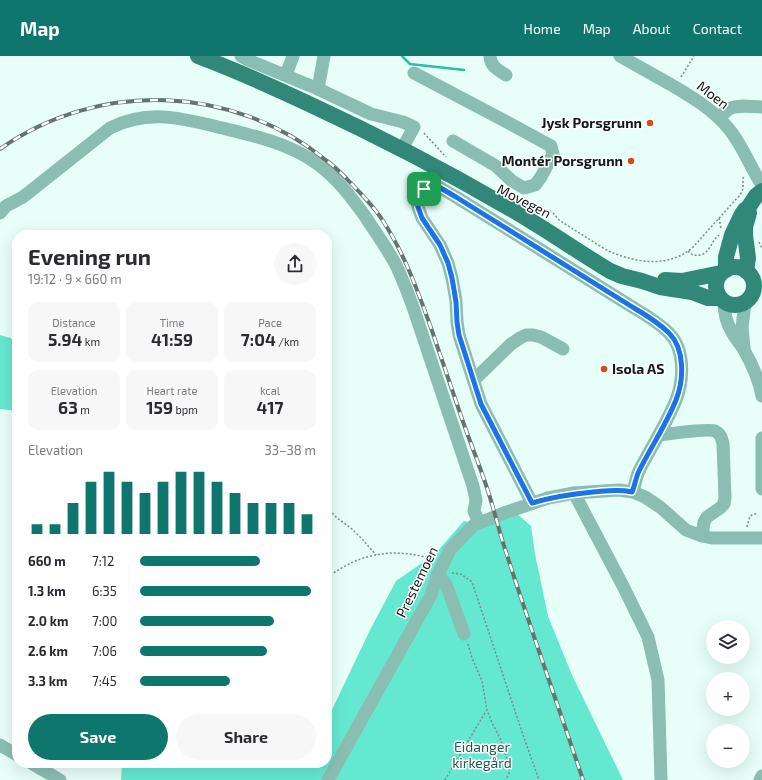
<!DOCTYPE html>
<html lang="en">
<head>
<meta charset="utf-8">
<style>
	body { margin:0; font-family:"Exo 2",sans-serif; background:#f7f7f7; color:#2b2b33; height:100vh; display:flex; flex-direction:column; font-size:15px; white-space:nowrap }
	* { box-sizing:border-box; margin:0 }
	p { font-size:13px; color:#7c7c81 }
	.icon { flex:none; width:22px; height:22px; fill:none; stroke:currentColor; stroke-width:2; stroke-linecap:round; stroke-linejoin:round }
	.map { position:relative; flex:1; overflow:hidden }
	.sheet { position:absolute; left:12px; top:174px; width:320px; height:538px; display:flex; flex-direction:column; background:#fff; border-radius:16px; box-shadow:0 4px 16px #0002 }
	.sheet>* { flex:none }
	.tools { position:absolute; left:706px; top:564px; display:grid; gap:8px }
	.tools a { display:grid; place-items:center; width:44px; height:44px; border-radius:50%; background:#fff; box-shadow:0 4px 16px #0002; font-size:20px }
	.pin { position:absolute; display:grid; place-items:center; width:34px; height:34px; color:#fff; margin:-17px; border-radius:8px; box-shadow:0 2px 6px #0006 }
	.round { display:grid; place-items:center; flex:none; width:42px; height:42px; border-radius:21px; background:#f7f7f7 }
	.headline { display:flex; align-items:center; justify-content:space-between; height:68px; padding:0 16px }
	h1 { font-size:22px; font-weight:700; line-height:30px }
	.figures { display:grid; grid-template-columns:repeat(3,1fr); gap:6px; height:68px; padding:4px 16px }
	.figures div { display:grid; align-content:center; border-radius:10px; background:#f7f7f7; text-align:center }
	.figures b { font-size:17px; font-weight:700 }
	.figures small { font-size:11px; font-weight:400 }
	.figures p { font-size:11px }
	.chart { height:112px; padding:8px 16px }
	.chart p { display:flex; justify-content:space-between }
	.chart svg { width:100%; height:72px; margin-top:4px; stroke:#0f766e; stroke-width:6 }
	.cta { display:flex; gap:8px; margin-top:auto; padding:8px 16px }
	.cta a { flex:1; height:46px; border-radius:24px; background:#0f766e; color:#fff; font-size:16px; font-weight:700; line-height:46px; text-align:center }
	.cta a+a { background:#f7f7f7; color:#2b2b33 }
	ul { padding:0 16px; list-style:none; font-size:13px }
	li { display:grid; grid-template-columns:64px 48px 1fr; align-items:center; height:30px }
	li i { height:10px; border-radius:5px; background:#0f766e }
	header { display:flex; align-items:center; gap:24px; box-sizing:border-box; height:56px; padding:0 20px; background:#0f766e; color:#fff }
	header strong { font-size:19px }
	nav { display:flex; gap:22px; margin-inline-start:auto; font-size:14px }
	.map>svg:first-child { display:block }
	.green { fill:#65e8d0 }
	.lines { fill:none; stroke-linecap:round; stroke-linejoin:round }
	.stream { stroke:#27c0a9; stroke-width:2.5 }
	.path { stroke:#7b8b88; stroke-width:1.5; stroke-dasharray:2 2; stroke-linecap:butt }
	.minor { stroke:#8bbeb3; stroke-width:13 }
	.major { stroke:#328878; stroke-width:16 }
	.rail-casing { stroke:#657471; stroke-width:4 }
	.rail { stroke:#fff; stroke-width:2.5; stroke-dasharray:8; stroke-linecap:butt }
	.route-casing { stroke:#fff; stroke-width:8 }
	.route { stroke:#1a73e8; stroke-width:5 }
	.poi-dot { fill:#d34c1a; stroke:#fff; stroke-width:1.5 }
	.labels { text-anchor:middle; stroke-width:3; stroke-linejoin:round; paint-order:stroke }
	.street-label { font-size:14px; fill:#111b19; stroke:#fff }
	.poi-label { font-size:14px; font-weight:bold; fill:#111b19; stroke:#fff; text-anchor:end }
	.park-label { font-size:14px; fill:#215a50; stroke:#fff }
</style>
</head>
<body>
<header>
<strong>Map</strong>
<nav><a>Home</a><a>Map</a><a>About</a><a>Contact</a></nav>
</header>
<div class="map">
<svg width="762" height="724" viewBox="0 0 762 724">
	<rect width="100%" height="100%" fill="#e7fef9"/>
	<g class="green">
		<path d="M 0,279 L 17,284 L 17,355 L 0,353 Z"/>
		<path d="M 515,456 L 531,470 L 535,498 L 548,560 L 572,619 L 623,724 L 121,724 L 122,707 L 327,707 L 327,662 L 329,660 L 370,574 L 396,525 L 435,498 L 464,465 L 477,468 Z"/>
	</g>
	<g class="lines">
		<path class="stream" d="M 402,0 L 410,8 L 464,14"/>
		<g class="path">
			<path d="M 681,21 L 694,0"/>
			<path d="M 424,77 L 446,101"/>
			<path d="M 527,147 L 552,156 L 559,164 C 571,172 583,179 595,187 C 600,190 606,194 611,196 C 637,207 670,212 693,191 L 740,139 L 743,133 L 743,123 L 744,119"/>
			<path d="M 719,162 L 721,173"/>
			<path d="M 759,186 L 762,192"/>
			<path d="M 688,195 C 691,199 695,200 700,199 C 710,197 711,185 719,179"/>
			<path d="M 327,451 L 336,461 L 352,473 L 363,484 L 376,499"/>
			<path d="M 747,471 L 750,460 L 754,458 L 757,458"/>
			<path d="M 452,517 L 461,518 L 472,526 L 521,673 L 539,724"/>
			<path d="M 327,521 C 335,516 343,511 351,507 C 379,494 404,495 433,503"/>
			<path d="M 468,588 L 472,602 L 482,625 L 487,654 L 492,667 L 500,682 L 508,706 L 510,711 L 509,717 L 506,724"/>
			<path d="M 445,724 L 486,655"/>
		</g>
		<g class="minor">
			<path d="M 241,0 L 248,4 L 318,33 L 371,58 L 403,66 L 414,71 L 402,93"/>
			<path d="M 490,0 C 490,10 498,14 506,19"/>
			<path d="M 620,0 C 636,9 652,18 668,27 C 690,40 713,53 729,73 C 743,90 750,111 762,129"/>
			<path d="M 414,17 L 505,65 L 551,90 L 553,98 L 541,121 L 535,129 L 524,132 L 512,125 L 496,110 L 453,85"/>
			<path d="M 286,19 L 293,0"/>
			<path d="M 318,33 L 324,0"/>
			<path d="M 719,62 C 722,59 725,56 729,53 C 737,48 753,51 762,51"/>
			<path d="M 0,157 L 6,150 L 23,141 L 110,72 C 146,54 177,61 214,70 C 238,76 263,81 287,91 C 299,96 315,105 325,114 C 341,127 353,144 365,160 C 375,176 387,192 396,209 C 402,222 408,237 413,251 L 473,430 L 476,444 L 474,455 L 479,466"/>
			<path d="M 724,246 C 724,257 726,266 732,276 C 735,282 740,287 744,294 C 752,308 759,323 762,340"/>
			<path d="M 744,292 L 742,271 L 745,247"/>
			<path d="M 474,324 L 511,288 L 520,282 L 526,279 L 533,279 L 541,281 L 563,293"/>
			<path d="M 659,379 C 669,378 708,372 715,375 C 721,378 722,383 723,388 L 725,441 L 724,448 L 720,452 L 707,461 L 704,466 L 702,480"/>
			<path d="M 762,382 L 762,433"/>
			<path d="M 574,437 L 623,530 L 648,581 L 658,624 L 661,724"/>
			<path d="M 532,447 L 481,348 L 459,279 L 457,266 L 456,245 L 452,222 L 448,207 L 440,189 L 422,162 L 418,151 L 417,143 L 419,136 L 424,133 L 430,131 L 439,131 L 456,141 L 634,252 C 646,259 659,267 669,277 C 685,293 684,324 676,344 C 666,369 651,391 639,415 C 636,421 635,429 633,436"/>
			<path d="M 438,518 L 446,528 L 464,578"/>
			<path d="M 0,689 L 17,699"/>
			<path d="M 31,707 L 60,724"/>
			<path d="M 328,724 L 431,539 L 438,518 L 450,494 L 467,476 L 474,469 L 504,457 L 548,442 L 574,437 L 619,434 L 633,436 L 645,441 L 660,451 L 686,474 L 702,480 L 712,482 L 762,482"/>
			<path d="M 760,724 L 762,720"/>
		</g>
		<g class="major">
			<path d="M 198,0 C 235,14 271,30 307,47 C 376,79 444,114 511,153 C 544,172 577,195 610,215 L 622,220 L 642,225 L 660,231 L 692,236 L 708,242 L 720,242"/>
			<circle cx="735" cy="230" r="19"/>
			<path d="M 726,214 L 726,201 L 732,179 L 742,158 L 745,154 L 748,152 L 756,140 L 762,135"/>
			<path d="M 746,215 L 748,202 L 745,179 L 745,171 L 749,157"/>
			<path d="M 665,224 L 682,225 L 721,217"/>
		</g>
		<defs>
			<path id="rail" d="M 0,93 C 99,24 233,28 327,105 C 334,110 340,116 346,122 C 359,136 373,149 383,165 C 404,197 417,233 430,269 C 440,298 450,327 460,357 C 468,381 478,405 486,429 C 494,452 499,476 507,499 C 531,574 558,649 583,724"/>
		</defs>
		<use href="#rail" class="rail-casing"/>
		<use href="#rail" class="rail"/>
	</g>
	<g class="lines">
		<defs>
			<path id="route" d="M 430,131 L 439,131 L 456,141 L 634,252 C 646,259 659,267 669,277 C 685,293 684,324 676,344 C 666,369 651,391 639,415 C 636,421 635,429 632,436 C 618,433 607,435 593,436 C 572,438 552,441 532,447 L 481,348 L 459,279 L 457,266 L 456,246 L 452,222 L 448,207 L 440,189 L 422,162 L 418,151 L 417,143 L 419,136 L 424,133 Z"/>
		</defs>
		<use href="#route" class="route-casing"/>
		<use href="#route" class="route"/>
	</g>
	<g class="poi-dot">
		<circle cx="650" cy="67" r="4"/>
		<circle cx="631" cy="105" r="4"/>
		<circle cx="604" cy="313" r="4"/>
	</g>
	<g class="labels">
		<g class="street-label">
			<text transform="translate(713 39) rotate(38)" y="5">Moen</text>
			<text transform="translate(524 145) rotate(27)" y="5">Movegen</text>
			<text transform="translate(417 526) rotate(-64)" y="5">Prestemoen</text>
		</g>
		<g class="poi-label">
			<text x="642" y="72">Jysk Porsgrunn</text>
			<text x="623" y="110">Montér Porsgrunn</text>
			<text x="612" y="318" text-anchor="start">Isola AS</text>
		</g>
		<g class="park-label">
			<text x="482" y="696">Eidanger<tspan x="482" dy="16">kirkegård</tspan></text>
		</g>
	</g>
</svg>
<div class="tools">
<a><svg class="icon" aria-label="layers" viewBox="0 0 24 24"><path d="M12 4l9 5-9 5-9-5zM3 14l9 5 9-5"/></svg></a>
<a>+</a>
<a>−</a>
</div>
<div class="pin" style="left:424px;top:133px;background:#1e9e55"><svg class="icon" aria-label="arrive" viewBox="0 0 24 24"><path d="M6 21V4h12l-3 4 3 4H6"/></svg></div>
<section class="sheet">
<div class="headline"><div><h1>Evening run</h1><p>19:12 · 9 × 660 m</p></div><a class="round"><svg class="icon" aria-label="share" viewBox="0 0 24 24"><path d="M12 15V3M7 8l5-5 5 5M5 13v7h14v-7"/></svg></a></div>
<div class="figures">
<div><p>Distance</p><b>5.94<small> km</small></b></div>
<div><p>Time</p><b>41:59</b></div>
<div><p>Pace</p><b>7:04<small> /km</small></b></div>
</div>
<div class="figures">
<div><p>Elevation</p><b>63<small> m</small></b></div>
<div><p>Heart rate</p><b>159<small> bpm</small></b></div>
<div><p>kcal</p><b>417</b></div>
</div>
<div class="chart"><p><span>Elevation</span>33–38 m</p>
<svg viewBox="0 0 160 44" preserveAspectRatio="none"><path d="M5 44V38M15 44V38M25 44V25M35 44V12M45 44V6M55 44V12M65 44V19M75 44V12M85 44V6M95 44V6M105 44V12M115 44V19M125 44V25M135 44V25M145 44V25M155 44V32"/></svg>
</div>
<ul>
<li><b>660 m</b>7:12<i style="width:68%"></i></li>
<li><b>1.3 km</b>6:35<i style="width:97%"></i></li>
<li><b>2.0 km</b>7:00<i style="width:76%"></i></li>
<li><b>2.6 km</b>7:06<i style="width:72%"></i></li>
<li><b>3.3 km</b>7:45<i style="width:51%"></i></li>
</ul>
<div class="cta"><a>Save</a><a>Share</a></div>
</section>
</div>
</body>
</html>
